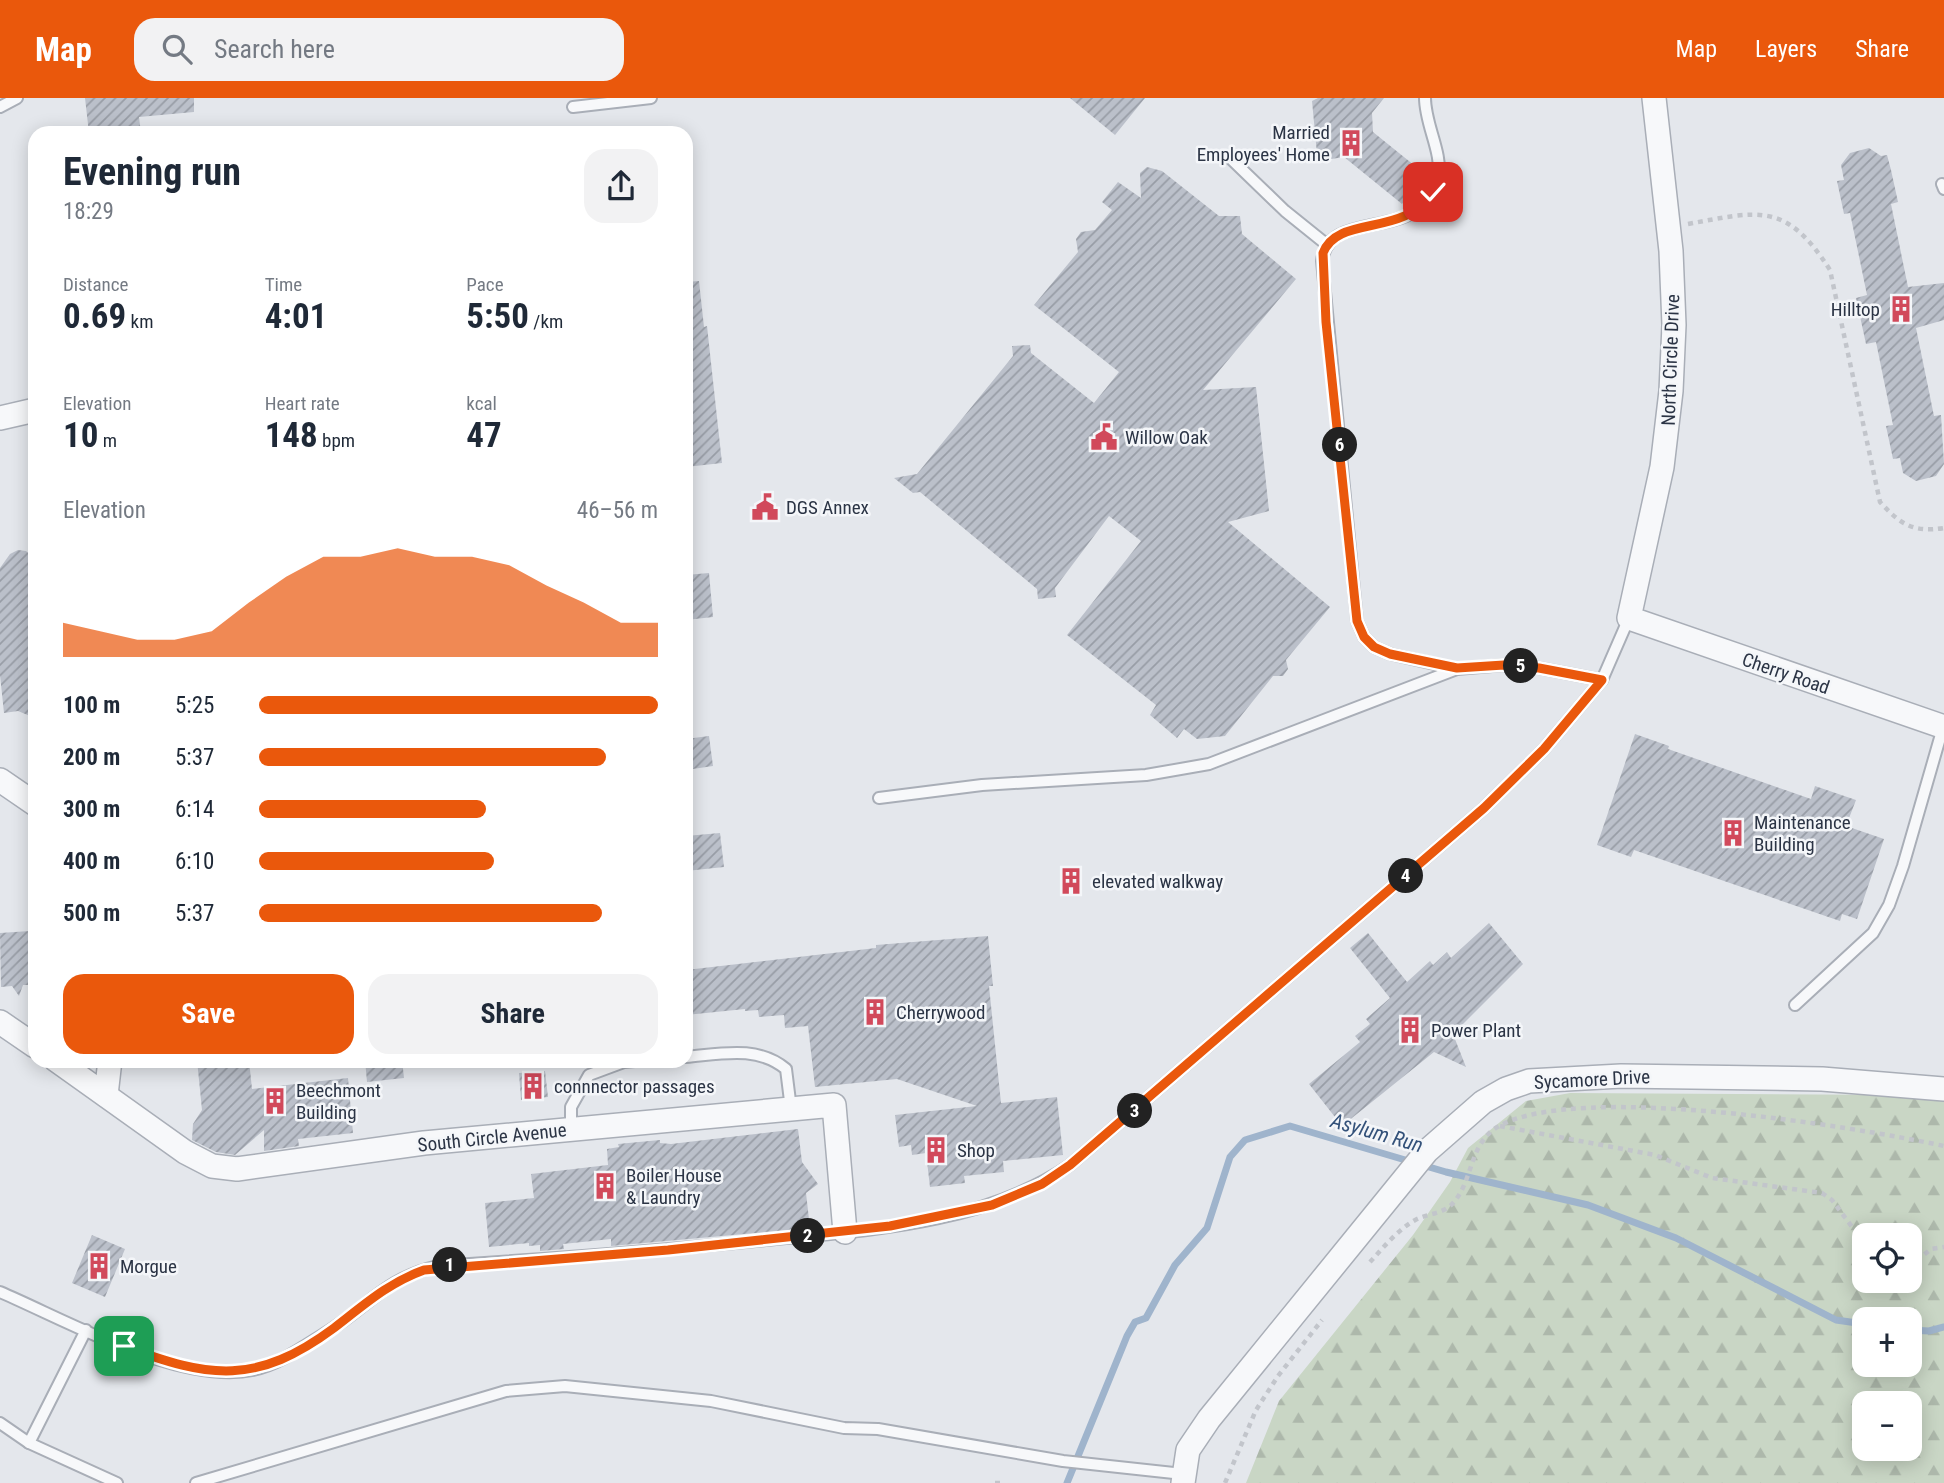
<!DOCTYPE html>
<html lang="en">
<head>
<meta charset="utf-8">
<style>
	body { margin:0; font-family:"Roboto Condensed",sans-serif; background:#f2f2f3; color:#1f2937; height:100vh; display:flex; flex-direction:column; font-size:26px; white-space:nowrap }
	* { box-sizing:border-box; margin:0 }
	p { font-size:23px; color:#747a83 }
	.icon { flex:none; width:38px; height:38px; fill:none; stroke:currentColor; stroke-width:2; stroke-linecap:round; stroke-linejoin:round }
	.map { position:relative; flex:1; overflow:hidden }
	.panel { position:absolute; left:28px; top:28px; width:665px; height:942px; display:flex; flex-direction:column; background:#fff; border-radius:21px; box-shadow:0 4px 18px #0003 }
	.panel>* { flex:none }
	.fabs { position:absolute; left:1852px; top:1125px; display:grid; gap:14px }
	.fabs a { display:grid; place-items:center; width:70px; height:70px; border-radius:14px; background:#fff; box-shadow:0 4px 18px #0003; font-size:35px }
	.pin { position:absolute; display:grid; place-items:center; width:60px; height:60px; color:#fff; margin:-30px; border-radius:14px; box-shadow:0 4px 10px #0006 }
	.km { position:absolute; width:35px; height:35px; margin:-18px; border-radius:50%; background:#222; color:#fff; font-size:19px; line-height:35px; text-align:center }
	.round { display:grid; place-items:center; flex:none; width:74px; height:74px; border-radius:21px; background:#f2f2f3 }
	.overview { display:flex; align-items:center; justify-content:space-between; height:119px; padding:0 35px }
	h1 { font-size:38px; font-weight:700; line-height:52px }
	.figures { display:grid; grid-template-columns:repeat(3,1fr); gap:10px; height:119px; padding:7px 35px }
	.figures div { display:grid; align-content:center }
	.figures b { font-size:35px; font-weight:700 }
	.figures small { font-size:19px; font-weight:400 }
	.figures p { font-size:19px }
	.chart { height:196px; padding:14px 35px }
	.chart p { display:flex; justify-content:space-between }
	.chart svg { width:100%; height:126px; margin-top:7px; fill:#ea580c; opacity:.7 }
	.action { display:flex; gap:14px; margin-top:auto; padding:14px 35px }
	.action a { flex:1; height:80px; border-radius:21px; background:#ea580c; color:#fff; font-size:28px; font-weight:700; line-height:80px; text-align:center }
	.action a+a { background:#f2f2f3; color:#1f2937 }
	ul { padding:0 35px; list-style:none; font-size:23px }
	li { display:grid; grid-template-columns:112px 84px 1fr; align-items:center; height:52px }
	li i { height:18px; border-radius:9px; background:#ea580c }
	header { display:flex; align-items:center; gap:42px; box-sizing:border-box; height:98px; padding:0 35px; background:#ea580c; color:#fff }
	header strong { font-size:33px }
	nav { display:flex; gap:38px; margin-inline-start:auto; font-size:24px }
	.search { width:490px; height:63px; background:#f2f2f3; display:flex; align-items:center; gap:18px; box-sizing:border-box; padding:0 24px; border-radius:21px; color:#747a83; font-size:26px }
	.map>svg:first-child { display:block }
	.forest { fill:url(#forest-firs); fill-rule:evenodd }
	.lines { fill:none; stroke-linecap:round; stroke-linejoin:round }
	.stream { stroke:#9fb4cc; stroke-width:7 }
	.building { fill:url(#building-hatch) }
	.lane-casing { stroke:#a9aeb7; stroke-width:14 }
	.street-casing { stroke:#a9aeb7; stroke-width:26 }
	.path { stroke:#c2c5cb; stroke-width:4.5; stroke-dasharray:5 5; stroke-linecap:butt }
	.lane { stroke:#f7f8fa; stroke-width:10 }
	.street { stroke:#f7f8fa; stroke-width:23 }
	.route-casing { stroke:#fff; stroke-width:14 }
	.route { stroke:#ea580c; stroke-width:9 }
	.labels { text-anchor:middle; stroke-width:5; stroke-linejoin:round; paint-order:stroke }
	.poi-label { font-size:19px; fill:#2b3445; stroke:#f4f6f9; text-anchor:start }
	.street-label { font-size:19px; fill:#2b3445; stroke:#f4f6f9 }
	.water-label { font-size:21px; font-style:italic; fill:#34527a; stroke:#f4f6f9 }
</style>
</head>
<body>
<header>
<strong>Map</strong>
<div class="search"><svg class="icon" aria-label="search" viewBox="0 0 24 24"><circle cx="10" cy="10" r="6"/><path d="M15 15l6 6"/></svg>Search here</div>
<nav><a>Map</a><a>Layers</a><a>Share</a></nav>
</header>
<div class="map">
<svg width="1944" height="1385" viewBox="0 0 1944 1385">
	<defs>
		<pattern id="forest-firs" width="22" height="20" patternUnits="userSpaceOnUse" patternTransform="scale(1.75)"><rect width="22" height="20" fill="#c9d6c5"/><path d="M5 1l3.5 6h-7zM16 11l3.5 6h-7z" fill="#adb8ab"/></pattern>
		<pattern id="building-hatch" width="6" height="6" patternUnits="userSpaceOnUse" patternTransform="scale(1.75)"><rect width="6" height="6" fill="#bbc0ca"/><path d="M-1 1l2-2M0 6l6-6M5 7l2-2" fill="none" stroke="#989da6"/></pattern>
	</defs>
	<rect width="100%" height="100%" fill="#e4e7ec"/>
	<path class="forest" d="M 1570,995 L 1894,997 L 1944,1003 L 1944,1385 L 1246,1385 L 1279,1303 L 1413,1137 L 1450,1084 L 1468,1050 L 1526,1003 ZM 1864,1138 L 1909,1138 L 1909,1183 L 1864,1183 ZM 1864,1222 L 1909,1222 L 1909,1267 L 1864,1267 ZM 1864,1306 L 1909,1306 L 1909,1351 L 1864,1351 Z"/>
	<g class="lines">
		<g class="stream">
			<path d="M 1909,1232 L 1929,1233 L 1944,1229"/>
			<path d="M 1067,1385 L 1127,1238 L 1135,1224 L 1146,1220 L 1175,1167 L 1207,1130 L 1230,1059 L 1245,1042 L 1290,1028 L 1446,1074 L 1588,1107 L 1676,1140 L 1836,1222 L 1864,1226"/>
		</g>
	</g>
	<g class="building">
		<path d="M 85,0 L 194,0 L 194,14 L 139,19 L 141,35 L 89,35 Z"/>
		<path d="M 1070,0 L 1145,0 L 1115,37 Z"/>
		<path d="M 1318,0 L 1384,0 L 1372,15 L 1373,34 L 1425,76 L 1402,106 L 1344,59 L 1325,62 L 1325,55 L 1317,56 L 1312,3 Z"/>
		<path d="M 1869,50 L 1881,58 L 1887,57 L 1891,72 L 1898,104 L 1891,106 L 1908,189 L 1944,185 L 1944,222 L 1916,230 L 1934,318 L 1941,317 L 1944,366 L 1936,378 L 1916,383 L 1903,375 L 1900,360 L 1893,361 L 1886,328 L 1893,327 L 1876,244 L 1866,246 L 1856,200 L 1867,197 L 1850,115 L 1844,116 L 1837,83 L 1844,82 L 1841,67 L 1850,55 Z"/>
		<path d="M 1147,69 L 1162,73 L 1219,118 L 1240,118 L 1242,136 L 1296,181 L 1203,292 L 1256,289 L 1269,413 L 1228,424 L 1330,509 L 1286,562 L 1288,571 L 1283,578 L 1273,578 L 1225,638 L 1197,641 L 1184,631 L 1177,640 L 1150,617 L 1156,607 L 1067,537 L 1141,443 L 1109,418 L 1055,490 L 1056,499 L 1038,501 L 1037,491 L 920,394 L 913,395 L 894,380 L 917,376 L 1013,258 L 1012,248 L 1030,247 L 1031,255 L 1094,305 L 1119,274 L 1034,207 L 1078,154 L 1076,141 L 1081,134 L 1095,132 L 1112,112 L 1102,104 L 1118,84 L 1141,100 L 1140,75 Z"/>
		<path d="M 699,183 L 704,229 L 707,228 L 722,365 L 686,369 L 686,184 Z"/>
		<path d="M 18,452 L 26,453 L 35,461 L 35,620 L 18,613 L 4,615 L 0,577 L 0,470 L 10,456 Z"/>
		<path d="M 709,475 L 713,519 L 686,522 L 686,477 Z"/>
		<path d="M 1635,636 L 1669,648 L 1668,651 L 1811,701 L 1815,688 L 1856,702 L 1846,728 L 1884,741 L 1857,821 L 1842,816 L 1840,823 L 1634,752 L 1631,759 L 1597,747 Z"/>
		<path d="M 709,638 L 713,668 L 686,672 L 686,641 Z"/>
		<path d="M 720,735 L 724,769 L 686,773 L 686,738 Z"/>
		<path d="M 1489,825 L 1523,866 L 1453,936 L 1466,969 L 1434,954 L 1342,1028 L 1309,986 L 1360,944 L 1355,938 L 1370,926 L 1366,921 L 1390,900 L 1350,850 L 1368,835 L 1407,884 L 1430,863 L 1433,867 L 1447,854 L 1451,860 Z"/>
		<path d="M 30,833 L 34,887 L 23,887 L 19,898 L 12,888 L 1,889 L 0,835 Z"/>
		<path d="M 988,838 L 993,888 L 989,888 L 1001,1005 L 1057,999 L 1063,1057 L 1003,1063 L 1004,1074 L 964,1078 L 965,1085 L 930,1089 L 926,1055 L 912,1057 L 911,1047 L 899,1049 L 895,1017 L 977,1008 L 897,981 L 815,989 L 808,928 L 785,930 L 784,917 L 759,919 L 758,912 L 745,913 L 745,911 L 686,917 L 686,872 L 876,850 L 876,847 Z"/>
		<path d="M 197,962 L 249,962 L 252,991 L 348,980 L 353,1035 L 298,1041 L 299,1048 L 264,1053 L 264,1032 L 235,1057 L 216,1054 L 192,1042 L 193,1026 L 202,1012 Z"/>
		<path d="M 365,962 L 402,962 L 404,980 L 367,984 Z"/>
		<path d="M 545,973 L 548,999 L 521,1002 L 519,975 Z"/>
		<path d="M 798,1031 L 802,1064 L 818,1086 L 806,1095 L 810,1130 L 611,1148 L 611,1141 L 563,1146 L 564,1151 L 540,1153 L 540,1147 L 529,1148 L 529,1145 L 489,1149 L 485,1105 L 534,1100 L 531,1076 L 608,1067 L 607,1051 L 619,1049 L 618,1046 L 660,1042 L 660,1045 L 671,1046 Z"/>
		<path d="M 92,1137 L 125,1151 L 105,1199 L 72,1185 Z"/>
	</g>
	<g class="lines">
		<defs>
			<g id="lane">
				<path d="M 1425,0 C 1425,27 1443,55 1438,79 C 1424,148 1329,107 1322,163 L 1357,523 L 1364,539 L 1374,549 L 1390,556 L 1457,571 L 1504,567 L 1539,570 L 1602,582"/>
				<path d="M 0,9 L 17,0"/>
				<path d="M 573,9 L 651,0"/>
				<path d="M 1229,59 L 1285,113 L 1326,146"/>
				<path d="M 1942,86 L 1944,91"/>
				<path d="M 879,700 L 982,687 L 1146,677 L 1209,666 L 1457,571"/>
				<path d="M 1795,907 L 1873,835 L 1889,807 L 1903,768 L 1944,626"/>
				<path d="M 686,959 C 721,956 757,947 786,971 L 791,1011"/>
				<path d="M 571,1031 L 571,1009 L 589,977 L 624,964 L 645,962"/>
				<path d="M 0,1194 C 68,1223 179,1287 253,1272 C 278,1267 303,1249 324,1236 C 367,1210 385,1180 438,1168 C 547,1161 657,1153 766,1142 C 869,1132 982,1127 1070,1067 L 1484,710 L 1544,651 L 1602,582 L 1629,520"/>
				<path d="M 0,1325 L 29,1345 L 117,1385"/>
				<path d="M 29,1345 L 86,1232"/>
				<path d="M 196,1385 L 506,1293 L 565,1288 L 711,1303 L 844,1330 L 878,1331 L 1063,1363 L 1183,1376"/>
			</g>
			<g id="street">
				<path d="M 1654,0 L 1671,153 L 1674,227 L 1671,293 L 1662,369 L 1629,520 L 1944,629"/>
				<path d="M 0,320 L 35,312"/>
				<path d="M 0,682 L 35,706"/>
				<path d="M 0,924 L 35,948"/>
				<path d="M 56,962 L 185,1054 L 212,1068 L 237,1071 L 424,1045 L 834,1007 L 845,1134"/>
				<path d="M 106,997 L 110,962"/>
				<path d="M 1183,1385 L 1188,1352 L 1209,1321 L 1427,1053 L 1483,1004 L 1506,991 L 1529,983 L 1621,978 L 1822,981 L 1944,991"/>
			</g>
		</defs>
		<use href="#lane" class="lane-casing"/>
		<use href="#street" class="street-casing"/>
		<g class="path">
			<path d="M 1688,126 C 1759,113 1786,103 1830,172 L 1880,404 C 1900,426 1913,435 1944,430"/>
			<path d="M 1500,1028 L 1655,1057 L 1712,1080 L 1822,1095 L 1832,1102 L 1864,1145"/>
			<path d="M 1370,1164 C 1384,1149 1398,1131 1417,1121 C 1430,1115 1444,1116 1454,1104 C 1474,1080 1469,1045 1499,1028 C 1579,984 1851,1028 1944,1048"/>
			<path d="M 1909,1169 L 1931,1151 L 1944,1149"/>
			<path d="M 995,1385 L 1001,1385"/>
			<path d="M 1225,1385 L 1256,1312 L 1278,1278 L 1322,1222"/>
		</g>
		<use href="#lane" class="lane"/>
		<use href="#street" class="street"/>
	</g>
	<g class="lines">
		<defs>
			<path id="route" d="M 124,1248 C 210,1281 257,1287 334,1230 C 364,1207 388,1185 424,1172 L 668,1152 L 890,1128 L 992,1107 L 1042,1086 L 1070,1067 L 1484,710 L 1544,651 L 1602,582 L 1539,570 L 1504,567 L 1457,570 L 1390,556 L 1374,549 L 1364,539 L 1357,523 L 1326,224 L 1323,155 C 1338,116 1404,140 1433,94"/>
		</defs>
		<use href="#route" class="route-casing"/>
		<use href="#route" class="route"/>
	</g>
	<defs>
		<symbol id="building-bare" viewBox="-9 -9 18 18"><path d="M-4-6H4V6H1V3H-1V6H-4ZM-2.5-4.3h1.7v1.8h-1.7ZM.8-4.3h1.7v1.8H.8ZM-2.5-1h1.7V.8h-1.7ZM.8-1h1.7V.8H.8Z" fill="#d1495b" stroke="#f4f6f9" stroke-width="2.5" paint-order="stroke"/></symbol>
		<symbol id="civic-bare" viewBox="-9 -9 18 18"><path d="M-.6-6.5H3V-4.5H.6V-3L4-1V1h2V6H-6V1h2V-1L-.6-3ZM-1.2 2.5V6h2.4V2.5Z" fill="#d1495b" stroke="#f4f6f9" stroke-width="2.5" paint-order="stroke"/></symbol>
	</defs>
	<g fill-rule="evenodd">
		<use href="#building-bare" x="1332" y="26" width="38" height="38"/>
		<use href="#building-bare" x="1882" y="192" width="38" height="38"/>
		<use href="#civic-bare" x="1085" y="320" width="38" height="38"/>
		<use href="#civic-bare" x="746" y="390" width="38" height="38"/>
		<use href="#building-bare" x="1714" y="716" width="38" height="38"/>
		<use href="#building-bare" x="1052" y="764" width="38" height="38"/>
		<use href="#building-bare" x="856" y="895" width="38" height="38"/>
		<use href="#building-bare" x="1391" y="913" width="38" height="38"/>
		<use href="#building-bare" x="514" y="969" width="38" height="38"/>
		<use href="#building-bare" x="256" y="984" width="38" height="38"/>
		<use href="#building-bare" x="917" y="1033" width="38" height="38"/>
		<use href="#building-bare" x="586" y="1069" width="38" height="38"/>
		<use href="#building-bare" x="80" y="1149" width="38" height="38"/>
	</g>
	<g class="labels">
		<g class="poi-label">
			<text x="1330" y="41" text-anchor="end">Married<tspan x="1330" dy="22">Employees' Home</tspan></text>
			<text x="1880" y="218" text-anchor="end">Hilltop</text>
			<text x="1125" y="346">Willow Oak</text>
			<text x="786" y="416">DGS Annex</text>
			<text x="1754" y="731">Maintenance<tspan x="1754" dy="22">Building</tspan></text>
			<text x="1092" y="790">elevated walkway</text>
			<text x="896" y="921">Cherrywood</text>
			<text x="1431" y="939">Power Plant</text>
			<text x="554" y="995">connnector passages</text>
			<text x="296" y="999">Beechmont<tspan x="296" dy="22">Building</tspan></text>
			<text x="957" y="1059">Shop</text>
			<text x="626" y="1084">Boiler House<tspan x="626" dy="22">&amp; Laundry</tspan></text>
			<text x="120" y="1175">Morgue</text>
		</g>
		<g class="street-label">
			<text transform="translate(1670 262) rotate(-88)" y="7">North Circle Drive</text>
			<text transform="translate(1786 575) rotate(19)" y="7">Cherry Road</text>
			<text transform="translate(1592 981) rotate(-3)" y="7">Sycamore Drive</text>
			<text transform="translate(492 1039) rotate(-6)" y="7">South Circle Avenue</text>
		</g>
		<g class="water-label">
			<text transform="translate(1377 1035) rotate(16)" y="7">Asylum Run</text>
		</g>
	</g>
</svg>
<div class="fabs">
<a><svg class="icon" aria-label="locate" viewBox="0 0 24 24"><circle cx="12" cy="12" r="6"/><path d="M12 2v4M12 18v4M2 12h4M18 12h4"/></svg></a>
<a>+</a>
<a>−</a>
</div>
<div class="pin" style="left:124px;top:1248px;background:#1e9e55"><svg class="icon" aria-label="arrive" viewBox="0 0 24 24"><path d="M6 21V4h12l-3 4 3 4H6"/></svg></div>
<div class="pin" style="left:1433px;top:94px;background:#d93025"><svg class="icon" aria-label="check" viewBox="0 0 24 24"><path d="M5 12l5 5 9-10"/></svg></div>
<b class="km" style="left:450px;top:1167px">1</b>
<b class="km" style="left:808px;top:1138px">2</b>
<b class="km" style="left:1135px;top:1013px">3</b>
<b class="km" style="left:1406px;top:778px">4</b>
<b class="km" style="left:1521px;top:568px">5</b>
<b class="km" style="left:1340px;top:347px">6</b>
<section class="panel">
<div class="overview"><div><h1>Evening run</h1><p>18:29</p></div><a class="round"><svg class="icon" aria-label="share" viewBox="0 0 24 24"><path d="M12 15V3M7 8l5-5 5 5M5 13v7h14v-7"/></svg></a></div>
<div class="figures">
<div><p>Distance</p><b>0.69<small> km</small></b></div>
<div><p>Time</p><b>4:01</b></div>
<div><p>Pace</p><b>5:50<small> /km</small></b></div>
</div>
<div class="figures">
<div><p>Elevation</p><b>10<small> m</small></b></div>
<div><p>Heart rate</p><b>148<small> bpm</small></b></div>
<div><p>kcal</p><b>47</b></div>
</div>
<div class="chart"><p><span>Elevation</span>46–56 m</p>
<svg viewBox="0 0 160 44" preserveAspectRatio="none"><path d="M0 44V32L10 35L20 38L30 38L40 35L50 25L60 16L70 9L80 9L90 6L100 9L110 9L120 12L130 19L140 25L150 32L160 32V44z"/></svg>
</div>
<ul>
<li><b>100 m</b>5:25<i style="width:100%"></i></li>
<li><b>200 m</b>5:37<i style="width:87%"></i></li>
<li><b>300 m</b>6:14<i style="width:57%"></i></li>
<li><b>400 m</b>6:10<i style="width:59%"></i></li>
<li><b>500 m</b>5:37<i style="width:86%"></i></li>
</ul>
<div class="action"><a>Save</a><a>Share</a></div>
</section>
</div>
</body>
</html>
